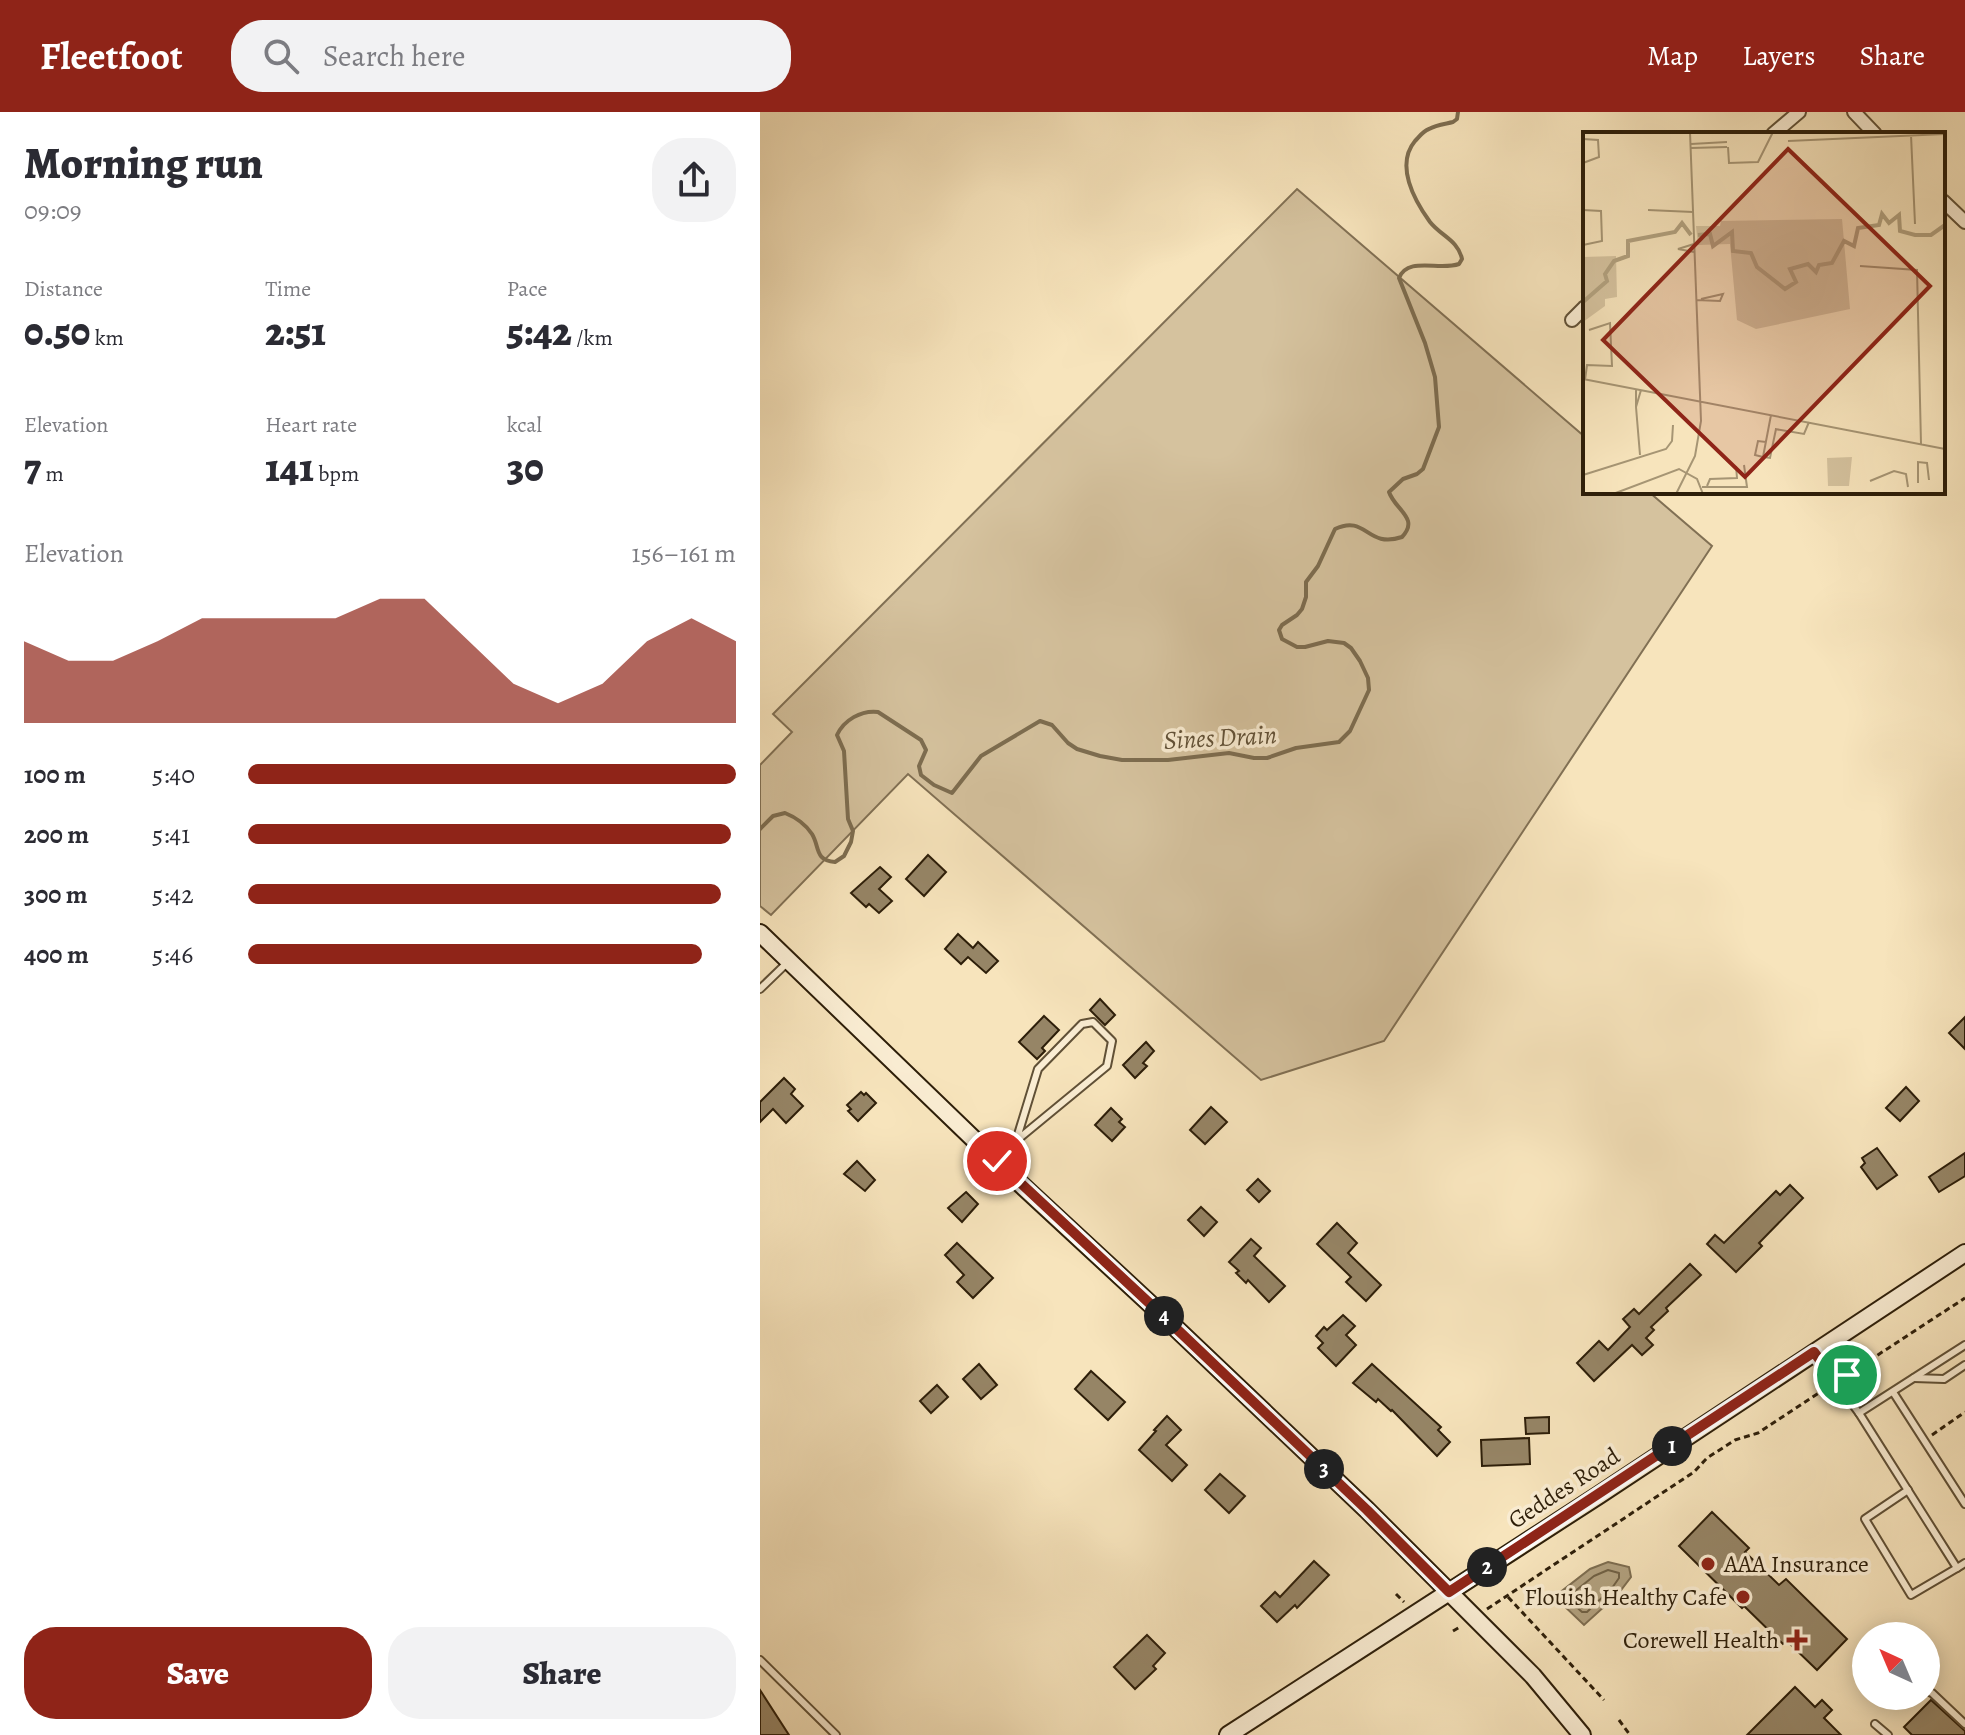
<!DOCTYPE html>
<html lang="en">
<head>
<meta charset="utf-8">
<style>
	body { margin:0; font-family:Alegreya,serif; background:#f2f2f3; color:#2b2b33; height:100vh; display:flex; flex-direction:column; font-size:30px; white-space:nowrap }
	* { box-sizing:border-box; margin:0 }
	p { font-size:26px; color:#7c7c81 }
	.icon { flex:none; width:44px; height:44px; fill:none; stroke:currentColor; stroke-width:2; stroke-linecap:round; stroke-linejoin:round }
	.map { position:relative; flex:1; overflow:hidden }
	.drawer { display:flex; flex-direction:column; background:#fff; width:760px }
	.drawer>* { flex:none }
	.needle { width:52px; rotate:316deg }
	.buttons { position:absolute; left:1092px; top:1510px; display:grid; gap:16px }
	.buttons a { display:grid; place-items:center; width:88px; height:88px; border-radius:50%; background:#fff; box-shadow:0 4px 20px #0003; font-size:40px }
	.pin { position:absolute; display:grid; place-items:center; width:68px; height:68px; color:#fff; margin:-34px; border:4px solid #fff; border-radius:50%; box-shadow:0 2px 8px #0007 }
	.km { position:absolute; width:40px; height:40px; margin:-20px; border-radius:50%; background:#222; color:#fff; font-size:22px; line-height:40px; text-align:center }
	.round { display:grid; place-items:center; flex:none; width:84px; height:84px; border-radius:32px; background:#f2f2f3 }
	.headline { display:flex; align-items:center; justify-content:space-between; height:136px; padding:0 24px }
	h1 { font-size:44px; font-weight:800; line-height:60px }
	.metrics { display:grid; grid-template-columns:repeat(3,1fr); gap:12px; height:136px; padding:8px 24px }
	.metrics div { display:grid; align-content:center }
	.metrics b { font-size:40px; font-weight:800 }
	.metrics small { font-size:22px; font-weight:400 }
	.metrics p { font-size:22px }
	.chart { height:224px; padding:16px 24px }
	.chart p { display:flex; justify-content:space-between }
	.chart svg { width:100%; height:144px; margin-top:8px; fill:#8f2418; opacity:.7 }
	.cta { display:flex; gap:16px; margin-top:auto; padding:16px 24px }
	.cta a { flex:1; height:92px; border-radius:32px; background:#8f2418; color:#fff; font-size:32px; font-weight:800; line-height:92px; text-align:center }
	.cta a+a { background:#f2f2f3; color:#2b2b33 }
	ul { padding:0 24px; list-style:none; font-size:26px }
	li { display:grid; grid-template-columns:128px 96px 1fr; align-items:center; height:60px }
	li i { height:20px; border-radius:10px; background:#8f2418 }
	header { display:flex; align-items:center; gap:48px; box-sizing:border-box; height:112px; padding:0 40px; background:#8f2418; color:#fff }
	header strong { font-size:38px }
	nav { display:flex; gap:44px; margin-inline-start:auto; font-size:28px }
	.search { width:560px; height:72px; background:#f2f2f3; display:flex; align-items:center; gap:20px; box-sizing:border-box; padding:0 28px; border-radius:32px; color:#7c7c81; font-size:30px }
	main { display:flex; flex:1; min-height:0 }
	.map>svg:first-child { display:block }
	.green { fill:#d5c29e; stroke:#817054; stroke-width:2 }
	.water { fill:#b2a17f; stroke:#7d6d50; stroke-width:2 }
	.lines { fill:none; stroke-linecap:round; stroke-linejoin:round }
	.shore { stroke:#706044; stroke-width:2 }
	.stream { stroke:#7d6d50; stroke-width:4 }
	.building { fill:#968566; stroke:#2d1e09; stroke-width:2 }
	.service-casing { stroke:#605036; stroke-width:10 }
	.minor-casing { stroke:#605036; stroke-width:16 }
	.secondary-casing { stroke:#2d1e09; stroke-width:20 }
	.path { stroke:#2d1e09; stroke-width:3; stroke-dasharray:6 4; stroke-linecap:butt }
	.service { stroke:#faedd3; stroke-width:6 }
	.minor { stroke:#faedd3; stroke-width:12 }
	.secondary { stroke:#faedd3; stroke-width:16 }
	.route-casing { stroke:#fff; stroke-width:16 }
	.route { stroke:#8f2418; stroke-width:10 }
	.poi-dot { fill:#8f2418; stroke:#faedd3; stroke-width:3 }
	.labels { text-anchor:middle; stroke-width:7; stroke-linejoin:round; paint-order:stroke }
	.street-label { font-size:24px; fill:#2d1e09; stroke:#faedd3 }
	.poi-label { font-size:24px; fill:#2d1e09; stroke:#faedd3; text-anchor:end }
	.water-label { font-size:26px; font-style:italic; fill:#625238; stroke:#faedd3 }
	.inset-river { fill:none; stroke:#b2a17f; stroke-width:4 }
	.inset-road { fill:none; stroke:#a69574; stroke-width:2 }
	.view { fill:#8f2418; fill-opacity:0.15; stroke:#8f2418; stroke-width:4 }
	.inset-edge { fill:none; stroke:#2d1e09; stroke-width:4 }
</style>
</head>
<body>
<header>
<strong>Fleetfoot</strong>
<div class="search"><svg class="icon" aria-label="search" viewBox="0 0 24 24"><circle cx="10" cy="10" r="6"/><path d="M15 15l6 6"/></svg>Search here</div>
<nav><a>Map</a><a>Layers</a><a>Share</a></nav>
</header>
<main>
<section class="drawer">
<div class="headline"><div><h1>Morning run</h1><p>09:09</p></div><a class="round"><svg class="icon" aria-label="share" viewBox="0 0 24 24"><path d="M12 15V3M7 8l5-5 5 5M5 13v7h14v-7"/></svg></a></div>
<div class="metrics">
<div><p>Distance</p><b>0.50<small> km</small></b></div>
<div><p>Time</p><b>2:51</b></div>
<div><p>Pace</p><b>5:42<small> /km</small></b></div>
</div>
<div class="metrics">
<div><p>Elevation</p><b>7<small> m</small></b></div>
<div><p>Heart rate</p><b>141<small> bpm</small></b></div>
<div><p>kcal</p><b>30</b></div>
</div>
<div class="chart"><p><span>Elevation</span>156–161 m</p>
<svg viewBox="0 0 160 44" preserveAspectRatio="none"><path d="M0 44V19L10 25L20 25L30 19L40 12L50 12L60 12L70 12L80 6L90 6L100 19L110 32L120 38L130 32L140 19L150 12L160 19V44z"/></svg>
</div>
<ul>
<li><b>100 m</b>5:40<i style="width:100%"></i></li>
<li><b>200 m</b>5:41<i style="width:99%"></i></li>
<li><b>300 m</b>5:42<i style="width:97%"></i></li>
<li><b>400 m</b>5:46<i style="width:93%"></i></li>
</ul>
<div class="cta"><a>Save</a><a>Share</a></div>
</section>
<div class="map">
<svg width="1205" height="1623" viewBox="0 0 1205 1623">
	<rect width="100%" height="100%" fill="#f7e4bc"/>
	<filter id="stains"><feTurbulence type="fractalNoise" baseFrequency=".0025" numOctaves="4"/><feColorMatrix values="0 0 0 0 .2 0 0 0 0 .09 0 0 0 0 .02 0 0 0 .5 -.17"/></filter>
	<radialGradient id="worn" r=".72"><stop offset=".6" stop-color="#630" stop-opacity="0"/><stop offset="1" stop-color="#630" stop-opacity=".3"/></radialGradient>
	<path class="green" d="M 537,77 L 825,325 L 825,380 L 889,380 L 952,434 L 624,929 L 501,968 L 148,662 L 11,803 L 0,794 L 0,653 L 32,620 L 13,602 Z"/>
	<path class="water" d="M 848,1450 L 869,1455 L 871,1465 L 858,1482 L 824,1513 L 800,1490 L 798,1482 L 830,1457 Z"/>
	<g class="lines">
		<path class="shore" d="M 848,1458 L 859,1461 L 859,1466 L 852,1476 L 827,1500 L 822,1500 L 809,1488 L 809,1484 L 834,1464 Z"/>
		<path class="stream" d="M 0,717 L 13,704 L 25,701 C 35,705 46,713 52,722 C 60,735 54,748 75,750 L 84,744 L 91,730 L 93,719 L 88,707 L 84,639 L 77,623 C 84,608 101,598 118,600 L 161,628 L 166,638 L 159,654 L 161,663 L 174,673 L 192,681 L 221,644 L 280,609 L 292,613 L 308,631 L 317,637 L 340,644 L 362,648 L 408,648 L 469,641 L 494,646 L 507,646 L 536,636 L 579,630 L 590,619 L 609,578 L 608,566 L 600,549 L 591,536 L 584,531 L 568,529 L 545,535 L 537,535 L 522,527 L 519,518 L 522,513 L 537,503 L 542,497 L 546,485 L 546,470 L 558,454 L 575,417 C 607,402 606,437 642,425 C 660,406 635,398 629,380 L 643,367 L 657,362 L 663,357 L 679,315 L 675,265 L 665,231 L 639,166 C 648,144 679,159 699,152 L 702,147 C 698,128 681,124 670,110 C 654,88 635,53 655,29 C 659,25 663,19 669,17 C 676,13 685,12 693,10 L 697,7 L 698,0"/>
	</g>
	<g class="building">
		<path d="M 168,743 L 186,760 L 164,784 L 146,767 Z"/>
		<path d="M 120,755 L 131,765 L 119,777 L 132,789 L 119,801 L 109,792 L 106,795 L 91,781 Z"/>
		<path d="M 198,822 L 213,836 L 218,830 L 238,849 L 226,861 L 208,845 L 201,852 L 185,837 Z"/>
		<path d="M 340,887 L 355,903 L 345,913 L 330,898 Z"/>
		<path d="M 284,904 L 299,918 L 282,936 L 285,939 L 277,947 L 259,930 Z"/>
		<path d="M 1205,905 L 1205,937 L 1189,921 Z"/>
		<path d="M 386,930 L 394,939 L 383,951 L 387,954 L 375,966 L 363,953 Z"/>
		<path d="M 24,966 L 35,977 L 31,982 L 43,994 L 26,1011 L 13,997 L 0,1010 L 0,990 Z"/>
		<path d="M 1146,975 L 1159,989 L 1140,1009 L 1126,996 Z"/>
		<path d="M 101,980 L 104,983 L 106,981 L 116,991 L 98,1009 L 88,999 L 91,997 L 87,993 Z"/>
		<path d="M 451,995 L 467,1010 L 445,1032 L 430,1018 Z"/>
		<path d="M 351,996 L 362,1007 L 359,1010 L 365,1015 L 352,1029 L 335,1013 Z"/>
		<path d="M 1117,1036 L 1137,1063 L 1117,1077 L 1101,1055 L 1105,1051 L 1102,1046 Z"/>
		<path d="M 1205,1041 L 1205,1064 L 1179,1080 L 1169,1065 Z"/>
		<path d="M 97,1049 L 115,1068 L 105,1079 L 84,1062 Z"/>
		<path d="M 498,1067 L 510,1079 L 499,1090 L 487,1078 Z"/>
		<path d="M 1030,1073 L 1043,1086 L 999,1131 L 1002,1134 L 976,1160 L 947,1132 L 955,1123 L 964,1131 L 1016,1079 L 1020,1083 Z"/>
		<path d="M 206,1080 L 218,1092 L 202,1110 L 188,1096 Z"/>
		<path d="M 441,1095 L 457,1110 L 444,1124 L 428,1108 Z"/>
		<path d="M 577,1111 L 597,1131 L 588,1141 L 621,1173 L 606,1189 L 586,1170 L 591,1165 L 557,1132 Z"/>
		<path d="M 491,1127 L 501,1136 L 494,1144 L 525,1174 L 509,1190 L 488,1168 L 486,1171 L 476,1161 L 479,1159 L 469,1150 Z"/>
		<path d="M 197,1131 L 233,1166 L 213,1186 L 197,1170 L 204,1163 L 185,1143 Z"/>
		<path d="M 930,1152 L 941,1163 L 906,1196 L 908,1199 L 891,1215 L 894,1218 L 886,1226 L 893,1233 L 882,1243 L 872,1233 L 834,1269 L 817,1251 L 839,1229 L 848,1238 L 870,1215 L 863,1207 L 874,1197 L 879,1202 Z"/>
		<path d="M 583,1203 L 595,1214 L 586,1223 L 596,1233 L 576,1254 L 558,1236 L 563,1231 L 556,1224 L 564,1215 L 567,1218 Z"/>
		<path d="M 219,1252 L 237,1273 L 221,1287 L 203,1267 Z"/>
		<path d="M 612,1252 L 681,1315 L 678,1318 L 690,1330 L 677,1344 L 632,1298 L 631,1299 L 618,1287 L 616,1290 L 593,1271 Z"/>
		<path d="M 331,1259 L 365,1290 L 348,1308 L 315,1277 Z"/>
		<path d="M 177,1273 L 188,1285 L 171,1301 L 160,1289 Z"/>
		<path d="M 407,1304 L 421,1318 L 406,1333 L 427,1353 L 412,1369 L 379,1338 L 396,1319 L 394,1318 Z"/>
		<path d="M 789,1305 L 789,1321 L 766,1322 L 765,1306 Z"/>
		<path d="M 769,1326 L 770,1352 L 722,1354 L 721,1328 Z"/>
		<path d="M 460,1362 L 485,1384 L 469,1401 L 445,1378 Z"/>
		<path d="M 952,1400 L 989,1436 L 985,1440 L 1019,1473 L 1026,1467 L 1087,1527 L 1057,1558 L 1027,1529 L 1023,1532 L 984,1494 L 982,1496 L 919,1434 Z"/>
		<path d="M 554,1449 L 569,1463 L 537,1496 L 535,1493 L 517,1510 L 501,1494 L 515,1480 L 520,1485 Z"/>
		<path d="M 387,1523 L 405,1541 L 393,1554 L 396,1557 L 375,1577 L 354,1555 Z"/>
		<path d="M 1035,1575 L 1055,1595 L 1062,1588 L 1072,1598 L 1064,1606 L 1081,1623 L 987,1623 Z"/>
		<path d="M 0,1578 L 29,1623 L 0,1623 Z"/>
		<path d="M 1171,1588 L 1205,1619 L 1205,1623 L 1152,1623 L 1144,1615 Z"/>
	</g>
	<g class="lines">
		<defs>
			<g id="service">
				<path d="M 0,877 L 29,849"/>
				<path d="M 239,1047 L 256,1029 L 347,954 L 352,929 L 333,910 L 322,912 L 278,957 L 256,1029"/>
				<path d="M 1056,1243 L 1099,1301 L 1197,1456 L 1205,1451"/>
				<path d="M 1154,1266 L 1184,1267 L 1205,1253"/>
				<path d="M 1133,1280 L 1205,1392"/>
				<path d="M 1099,1301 L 1205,1233"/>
				<path d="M 1148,1378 L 1105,1407 L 1151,1483 L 1197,1456"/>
				<path d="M 0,1548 L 76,1623"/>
				<path d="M 1166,1579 L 1172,1581 L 1205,1612"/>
				<path d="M 1115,1612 L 1128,1623"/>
			</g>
			<g id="minor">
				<path d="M 1094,0 L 1115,22"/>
				<path d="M 1013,22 L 1039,0"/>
				<path d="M 1183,89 L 1205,110"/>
				<path d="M 812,208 L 825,195"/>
			</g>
			<g id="secondary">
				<path d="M 0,821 L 253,1065 L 401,1202 L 607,1398 L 773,1564 L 822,1623"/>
				<path d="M 468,1623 L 839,1383 L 1205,1141"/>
			</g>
		</defs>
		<use href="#service" class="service-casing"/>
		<use href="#minor" class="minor-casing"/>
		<use href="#secondary" class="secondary-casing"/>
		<g class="path">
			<path d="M 1084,1265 L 1205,1186"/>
			<path d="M 1172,1323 L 1205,1300"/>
			<path d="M 636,1482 L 644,1490"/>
			<path d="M 748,1485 L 844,1588"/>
			<path d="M 727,1497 L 934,1360 L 947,1346 L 975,1328 L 998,1321 L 1068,1275"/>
			<path d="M 693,1519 L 700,1515"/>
			<path d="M 859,1608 L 870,1623"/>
		</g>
		<use href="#service" class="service"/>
		<use href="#minor" class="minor"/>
		<use href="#secondary" class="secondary"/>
	</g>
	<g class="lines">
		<defs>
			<path id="route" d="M 237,1049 L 401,1202 L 607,1398 L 689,1480 L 1054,1240 L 1076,1270 L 1087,1263"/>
		</defs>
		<use href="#route" class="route-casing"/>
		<use href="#route" class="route"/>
	</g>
	<g class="poi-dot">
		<circle cx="948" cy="1452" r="8"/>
		<circle cx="983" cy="1485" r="8"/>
		<path d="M1033 1516h8v8h8v8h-8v8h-8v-8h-8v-8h8z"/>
	</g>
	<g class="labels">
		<g class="street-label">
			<text transform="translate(804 1376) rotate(-33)" y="8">Geddes Road</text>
		</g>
		<g class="poi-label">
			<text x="964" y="1460" text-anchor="start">AAA Insurance</text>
			<text x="967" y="1493">Flouish Healthy Cafe</text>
			<text x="1019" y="1536">Corewell Health</text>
		</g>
		<g class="water-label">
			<text transform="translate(460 625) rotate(-3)" y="9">Sines Drain</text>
		</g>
	</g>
	<g transform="translate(823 20)">
		<rect width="362" height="362" fill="#f7e4bc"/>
		<path d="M 259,87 L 267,177 L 173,197 L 154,188 L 147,112 L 115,113 L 113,94 L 137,94 L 138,89 ZM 33,124 L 34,165 L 22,167 L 22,174 L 0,190 L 0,125 ZM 269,325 L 266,354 L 245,354 L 244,326 Z" fill="#d5c29e"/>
		<path class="inset-river" d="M 115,103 L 127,102 L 130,114 L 149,100 L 150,119 L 168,121 L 174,135 L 202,157 L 213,150 L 207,137 L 225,132 L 233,140 L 236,133 L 249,131 L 261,109 L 271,114 L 275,96 L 296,93 L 299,82 L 306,91 L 316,83 L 317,99 L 332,103 L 348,103 L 362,93M 0,170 L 24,149 L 22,142 L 31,129 L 45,124 L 45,109 L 92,100 L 99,91 L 108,103"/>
		<path class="inset-road" d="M 328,3 L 332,92M 0,7 L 15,8 L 16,25 L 0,31M 205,9 L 362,2M 108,12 L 144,10M 145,15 L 146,31 L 175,30 L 190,0M 108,16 L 144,15M 0,78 L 18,79 L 19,109 L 0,113M 65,78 L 110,80M 111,112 L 95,117 L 111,120M 277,134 L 334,138 L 338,312M 113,168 L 137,169 L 140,162 L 118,167M 0,247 L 362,317M 2,248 L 4,233 L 29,234 L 27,191 L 6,198M 53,257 L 53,275 L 58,258M 53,275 L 57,323M 188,283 L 180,325 L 187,326 L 193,297M 192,297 L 221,302 L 226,290M 180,325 L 172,323 L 175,309 L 183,310M 0,343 L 83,317 L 89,309 L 90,293M 287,349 L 311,339 L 323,342 L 325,355M 335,351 L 335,330 L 344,331 L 346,348M 124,354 L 127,347 L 154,346 L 153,334M 119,355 L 164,355 L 161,333M 30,362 L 96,337 L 114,347 L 120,362M 93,362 L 112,324 L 118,289 L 107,0"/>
		<path class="view" d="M 205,17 L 347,154 L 162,345 L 20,208 Z"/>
		<rect width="362" height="362" class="inset-edge"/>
	</g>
	<rect width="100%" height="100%" filter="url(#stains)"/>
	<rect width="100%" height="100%" fill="url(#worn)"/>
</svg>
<div class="buttons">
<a><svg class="needle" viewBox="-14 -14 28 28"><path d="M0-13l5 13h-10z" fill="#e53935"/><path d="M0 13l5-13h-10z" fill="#7c7c81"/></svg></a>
</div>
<div class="pin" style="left:1087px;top:1263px;background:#1e9e55"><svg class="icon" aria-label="arrive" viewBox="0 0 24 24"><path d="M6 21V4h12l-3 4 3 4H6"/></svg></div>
<div class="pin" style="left:237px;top:1049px;background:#d93025"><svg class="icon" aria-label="check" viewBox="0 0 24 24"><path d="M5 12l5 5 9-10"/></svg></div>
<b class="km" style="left:912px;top:1334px">1</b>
<b class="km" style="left:727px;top:1455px">2</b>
<b class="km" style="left:564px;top:1357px">3</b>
<b class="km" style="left:404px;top:1204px">4</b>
</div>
</main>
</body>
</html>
